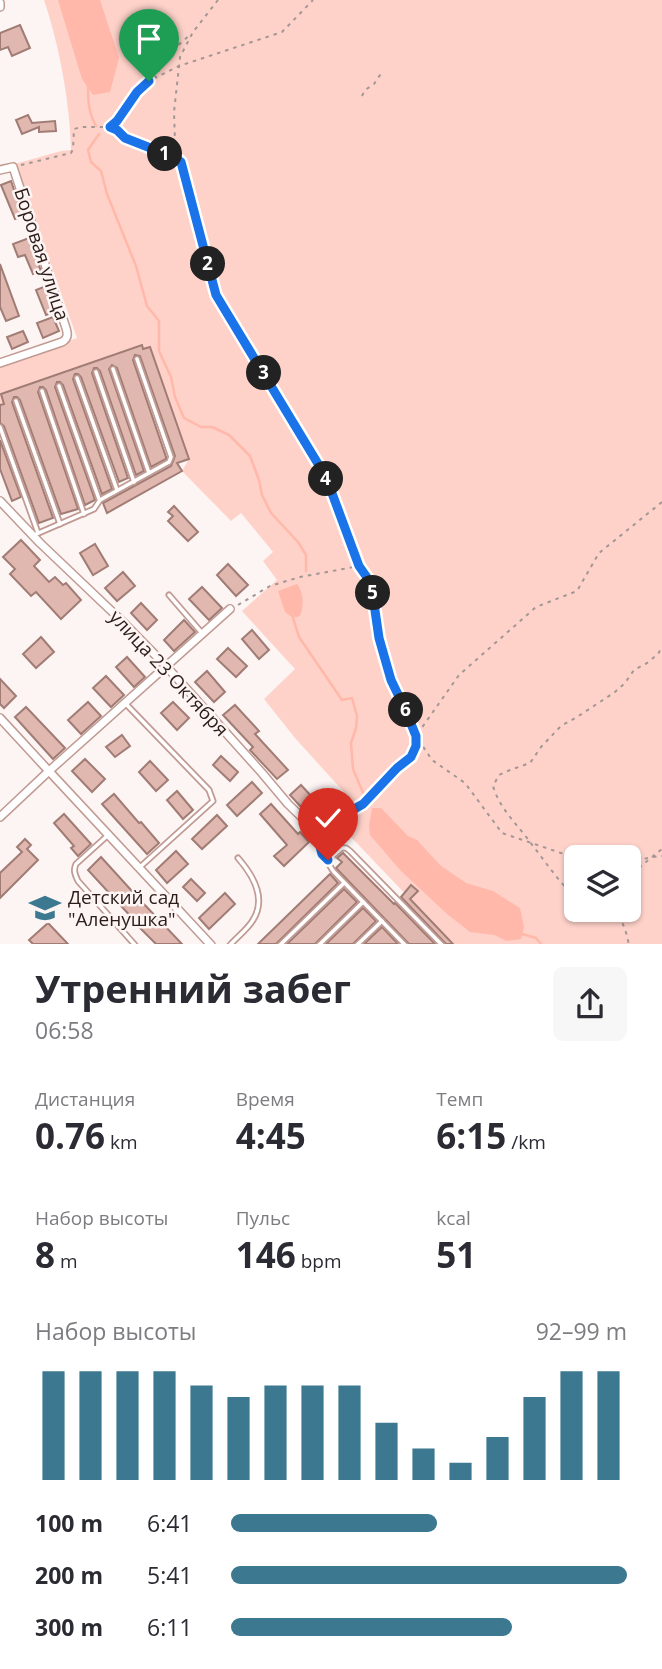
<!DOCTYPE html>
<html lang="ru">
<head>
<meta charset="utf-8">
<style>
	body { margin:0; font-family:"Open Sans",sans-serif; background:#f7f7f7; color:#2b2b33; height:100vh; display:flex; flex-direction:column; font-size:26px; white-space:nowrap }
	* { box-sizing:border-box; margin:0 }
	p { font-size:23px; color:#7c7c81 }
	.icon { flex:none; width:38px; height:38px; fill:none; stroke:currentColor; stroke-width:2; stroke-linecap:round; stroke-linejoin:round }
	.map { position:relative; height:944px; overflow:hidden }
	.drawer { display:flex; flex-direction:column; background:#fff; flex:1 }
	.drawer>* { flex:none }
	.fabs { position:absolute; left:564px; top:845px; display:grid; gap:14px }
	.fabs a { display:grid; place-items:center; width:77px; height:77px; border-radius:10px; background:#fff; box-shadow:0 2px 5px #0004; font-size:35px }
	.pin { position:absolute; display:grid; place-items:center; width:60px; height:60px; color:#fff; margin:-72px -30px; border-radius:50% 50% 50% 0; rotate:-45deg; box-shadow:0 0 7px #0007 }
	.pin .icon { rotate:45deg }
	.km { position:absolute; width:35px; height:35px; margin:-18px; border-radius:50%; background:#222; color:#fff; font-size:19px; line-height:35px; text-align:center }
	.round { display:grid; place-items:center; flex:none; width:74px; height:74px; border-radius:10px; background:#f7f7f7 }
	.overview { display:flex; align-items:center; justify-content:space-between; height:119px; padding:0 35px }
	h1 { font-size:38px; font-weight:700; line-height:52px }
	.figures { display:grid; grid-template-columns:repeat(3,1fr); gap:10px; height:119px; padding:7px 35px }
	.figures div { display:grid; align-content:center }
	.figures b { font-size:35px; font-weight:700 }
	.figures small { font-size:19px; font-weight:400 }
	.figures p { font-size:19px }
	.chart { height:196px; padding:14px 35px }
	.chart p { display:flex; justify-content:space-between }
	.chart svg { width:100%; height:126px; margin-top:7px; stroke:#3c7990; stroke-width:6 }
	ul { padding:0 35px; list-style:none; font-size:23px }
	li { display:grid; grid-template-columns:112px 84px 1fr; align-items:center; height:52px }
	li i { height:18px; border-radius:9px; background:#3c7990 }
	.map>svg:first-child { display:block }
	.green { fill:#fed2c9; fill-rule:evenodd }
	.water { fill:#ffb8aa }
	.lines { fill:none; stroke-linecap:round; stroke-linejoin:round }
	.stream { stroke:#ffb8aa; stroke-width:2.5 }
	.building { fill:#e0b8b0; stroke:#a07c75; stroke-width:2 }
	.lane-casing { stroke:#c19b93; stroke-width:7 }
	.street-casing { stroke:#c19b93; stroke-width:10 }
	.path { stroke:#a29795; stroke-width:2; stroke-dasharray:3.5 5; stroke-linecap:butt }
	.lane { stroke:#fff; stroke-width:3.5 }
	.street { stroke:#fff; stroke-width:7 }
	.route-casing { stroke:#fff; stroke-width:14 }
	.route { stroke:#1a73e8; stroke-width:9 }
	.labels { text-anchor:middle; stroke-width:5; stroke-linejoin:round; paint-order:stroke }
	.street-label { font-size:19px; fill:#2c1d1a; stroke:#fdf5f3 }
	.poi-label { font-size:19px; fill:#2c1d1a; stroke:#fdf5f3; text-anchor:start }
</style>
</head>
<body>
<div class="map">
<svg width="662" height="945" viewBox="0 0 662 945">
	<rect width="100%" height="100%" fill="#fdf5f3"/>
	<path class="green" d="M 44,0 L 662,0 L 662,944 L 453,944 L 350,836 L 341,816 L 352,801 L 295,738 L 264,699 L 295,669 L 242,611 L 277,580 L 263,561 L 273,552 L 241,513 L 231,521 L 182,471 L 189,459 L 150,347 L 143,349 L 142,345 L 135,347 L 1,394 L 4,404 L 0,405 L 0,365 L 77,338 L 15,164 L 61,151 L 71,150 C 70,103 59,44 44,0 ZM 576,858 L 628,858 L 628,910 L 576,910 Z"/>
	<g class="water">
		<path d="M 58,0 L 100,0 L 119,58 L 110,92 L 93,95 L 82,79 Z"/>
		<path d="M 297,584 C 304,593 304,606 300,616 L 293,618 L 285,612 L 278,591 Z"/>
		<path d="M 372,808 L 381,808 L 408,836 L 417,840 L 440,865 L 466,883 L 493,891 L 520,908 L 524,927 L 521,939 L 507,941 L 494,935 L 470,932 L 447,914 L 400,870 L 370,835 L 369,826 Z"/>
	</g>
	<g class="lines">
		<g class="stream">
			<path d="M 88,85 C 88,101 88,111 96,126"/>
			<path d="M 99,134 L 88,150 L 91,162 L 101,171 L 107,194 L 136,266 L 147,306 L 159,321 L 159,351 L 171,377 L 175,397 L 184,418 L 201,427 L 212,427 L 229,435 L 250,456 L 259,480 L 262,495 L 271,513 L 298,542 L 306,555 L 306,571"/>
			<path d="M 293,618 L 299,637 L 342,700 L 352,698 L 357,716 L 356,728 L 351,743 L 353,769 L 364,795"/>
			<path d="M 522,934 L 536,938 L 542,945"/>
		</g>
	</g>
	<g class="building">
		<path d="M 20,25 L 30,48 L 12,56 L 8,47 L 0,50 L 0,33 Z"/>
		<path d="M 28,115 L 32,123 L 55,121 L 56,131 L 39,132 L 39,127 L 22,134 L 16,120 Z"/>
		<path d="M 11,181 L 23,216 L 15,219 L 1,185 Z"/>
		<path d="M 29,238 L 41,271 L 33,274 L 25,255 L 18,257 L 13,244 Z"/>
		<path d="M 0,264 L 19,316 L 6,321 L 0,307 Z"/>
		<path d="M 46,286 L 54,312 L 46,315 L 36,290 Z"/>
		<path d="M 53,317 L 59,331 L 43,338 L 37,323 Z"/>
		<path d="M 23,331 L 28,342 L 12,349 L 7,337 Z"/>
		<path d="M 142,345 L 143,349 L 150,347 L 189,459 L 177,463 L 182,471 L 107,513 L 103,503 L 171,466 L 175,456 L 140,356 L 135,355 L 133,360 L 166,457 L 166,459 L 151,467 L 117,368 L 112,365 L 109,369 L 144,471 L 136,475 L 100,371 L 97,368 L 94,368 L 92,373 L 128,478 L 119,482 L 81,377 L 78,374 L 75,374 L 73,379 L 112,489 L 102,494 L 63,385 L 60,382 L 57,382 L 55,387 L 95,500 L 85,505 L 46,390 L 43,387 L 40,387 L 38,392 L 78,509 L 61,514 L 20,400 L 17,397 L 14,397 L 12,402 L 53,518 L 39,523 L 4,426 L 0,423 L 0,405 L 4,404 L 1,394 Z"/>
		<path d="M 0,440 L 21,497 L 12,501 L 0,469 Z"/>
		<path d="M 174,506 L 198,532 L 188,541 L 168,521 L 173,516 L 168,512 Z"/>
		<path d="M 21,540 L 40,560 L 34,566 L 49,582 L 55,577 L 63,585 L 66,583 L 81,600 L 61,619 L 36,592 L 31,596 L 10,574 L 15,569 L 3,557 Z"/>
		<path d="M 95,544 L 108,566 L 93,575 L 80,553 Z"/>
		<path d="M 228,564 L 248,585 L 236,596 L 217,575 Z"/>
		<path d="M 123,572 L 135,586 L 117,601 L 105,588 Z"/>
		<path d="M 202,587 L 222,608 L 209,620 L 189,599 Z"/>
		<path d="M 141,603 L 157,620 L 147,630 L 131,613 Z"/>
		<path d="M 184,620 L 195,632 L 174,651 L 164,640 Z"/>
		<path d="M 252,630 L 269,650 L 259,659 L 242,639 Z"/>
		<path d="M 41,637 L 54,652 L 36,668 L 23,654 Z"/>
		<path d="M 228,648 L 247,666 L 236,677 L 217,659 Z"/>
		<path d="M 127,657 L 145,677 L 134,687 L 116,667 Z"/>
		<path d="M 207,671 L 225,692 L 214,702 L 195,682 Z"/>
		<path d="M 106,676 L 124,695 L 111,707 L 93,688 Z"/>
		<path d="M 0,679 L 16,696 L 4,708 L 0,704 Z"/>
		<path d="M 88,702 L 101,716 L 81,734 L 68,720 Z"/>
		<path d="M 173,702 L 189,718 L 177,730 L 161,713 Z"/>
		<path d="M 235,705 L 259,731 L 255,734 L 288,770 L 277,779 L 250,750 L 253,747 L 223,715 Z"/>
		<path d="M 26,707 L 65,748 L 53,759 L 15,717 Z"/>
		<path d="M 122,735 L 130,746 L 115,757 L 106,747 Z"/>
		<path d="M 221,756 L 238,772 L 230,781 L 213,765 Z"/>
		<path d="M 85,759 L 105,779 L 92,792 L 72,771 Z"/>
		<path d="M 150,761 L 168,780 L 156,791 L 139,772 Z"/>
		<path d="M 252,782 L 262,793 L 237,816 L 227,805 Z"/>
		<path d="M 301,785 L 325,811 L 314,821 L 290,795 Z"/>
		<path d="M 177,791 L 193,810 L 183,819 L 167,800 Z"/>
		<path d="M 114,794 L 139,823 L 141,822 L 159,843 L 147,854 L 102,804 Z"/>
		<path d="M 271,804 L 298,834 L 300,832 L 309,842 L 284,866 L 274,856 L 287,845 L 260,814 Z"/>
		<path d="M 64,814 L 91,844 L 78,856 L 71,848 L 74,846 L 54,823 Z"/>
		<path d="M 217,815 L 227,826 L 202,849 L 192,839 Z"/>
		<path d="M 25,839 L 31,845 L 27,849 L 38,860 L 0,898 L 0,873 L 22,852 L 17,847 Z"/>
		<path d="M 176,851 L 188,864 L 167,883 L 156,870 Z"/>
		<path d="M 343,853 L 394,904 L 395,903 L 435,944 L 409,944 L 336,868 L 342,862 L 337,858 Z"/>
		<path d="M 101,857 L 141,901 L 182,944 L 156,944 L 133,921 L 134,920 L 88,870 Z"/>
		<path d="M 330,874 L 338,883 L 276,944 L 258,944 Z"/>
		<path d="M 191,879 L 205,893 L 197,901 L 183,887 Z"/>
		<path d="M 411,885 L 418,891 L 410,899 L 453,944 L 446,944 L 401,897 Z"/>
		<path d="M 344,889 L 357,902 L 315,944 L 287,944 Z"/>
		<path d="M 225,893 L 235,904 L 209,929 L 199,918 Z"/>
		<path d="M 363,908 L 376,921 L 353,944 L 326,944 Z"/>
		<path d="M 48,923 L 68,944 L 33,944 L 29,940 Z"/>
		<path d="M 382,927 L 398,944 L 364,944 Z"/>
	</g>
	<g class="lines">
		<defs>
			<g id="lane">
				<path d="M 113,369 L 149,473"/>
				<path d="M 96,372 L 134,482"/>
				<path d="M 77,378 L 117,490"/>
				<path d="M 59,386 L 99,499"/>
				<path d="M 42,391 L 84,514"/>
				<path d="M 16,401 L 60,524"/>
				<path d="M 0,427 L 38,533"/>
				<path d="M 34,535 L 94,509 L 100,500 L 169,462 L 171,457 L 137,359"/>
				<path d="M 169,595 L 202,633"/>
				<path d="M 125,703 L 209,790 L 213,801 L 139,868"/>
				<path d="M 318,830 L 341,816"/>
				<path d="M 107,836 L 76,864 C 73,870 75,875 78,881 L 135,945"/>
				<path d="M 322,854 C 328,860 329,866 334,872 L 405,945"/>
				<path d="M 328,860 L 342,848 L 346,848 L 350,851 L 442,945"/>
				<path d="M 230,945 C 237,937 248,929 253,920 C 267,898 252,874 238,858"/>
				<path d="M 280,945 L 344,883"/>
				<path d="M 319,945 L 363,902"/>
				<path d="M 357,945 L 382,921"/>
			</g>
			<g id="street">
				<path d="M 0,3 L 0,7"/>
				<path d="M 0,170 L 13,167 L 66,328 C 68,334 68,339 62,342 L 0,363"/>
				<path d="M 0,501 L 40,543 L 124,623 L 166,666 L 262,773 L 288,804 L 316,831 L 322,854"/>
				<path d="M 0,718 L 47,769 L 211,945"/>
				<path d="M 0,817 L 49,771 L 230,609"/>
			</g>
		</defs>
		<use href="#lane" class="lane-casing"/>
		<use href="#street" class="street-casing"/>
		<g class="path">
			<path d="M 218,0 L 193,32 L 180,57 L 174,112 L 175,141 L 216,295 L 326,477 L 359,566"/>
			<path d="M 154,79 L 169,53 L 190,35"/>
			<path d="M 362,96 L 365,90 L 374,84 L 382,72"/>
			<path d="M 110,127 L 117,130 L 125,138 L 176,158 L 180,161"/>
			<path d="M 21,165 L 71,153 L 73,149 L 74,129 L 81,127 L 110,127 L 117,121 L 137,92 L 149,81 L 179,66 L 282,32 L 313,0"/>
			<path d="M 238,605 L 270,586 L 300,577 L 359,566 L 371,583 L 379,638 L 391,680 L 405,709 L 416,736 L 432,760 L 465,783 L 502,833 L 564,854 L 608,858"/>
			<path d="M 347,813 L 363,804 L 381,786 L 397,768 L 411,757 L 416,746 L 416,736 L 459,675 L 536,607 L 577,591 L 599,553 L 662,502"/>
			<path d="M 653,857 L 662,856"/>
			<path d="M 628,862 L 648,858"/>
			<path d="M 628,881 L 641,866 L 662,849"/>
			<path d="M 576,898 C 559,882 547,864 533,846 C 519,826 500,810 493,786 L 499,775 L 510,770 L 530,763 L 541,747 L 561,726 L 577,717 L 615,692 L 625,683 L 634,670 L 647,663 L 658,654 L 662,647"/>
			<path d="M 612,910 C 623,919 626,931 629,945"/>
		</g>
		<use href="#lane" class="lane"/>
		<use href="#street" class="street"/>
	</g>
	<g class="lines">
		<defs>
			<path id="route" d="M 149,81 L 137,92 L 117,121 L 110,127 L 117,130 L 125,138 L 176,158 L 181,162 L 216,295 L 326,477 L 359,566 L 371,583 L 379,638 L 391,680 L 405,709 L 416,736 L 416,746 L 411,757 L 397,768 L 363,804 L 316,831 L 322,854 L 328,860"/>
		</defs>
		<use href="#route" class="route-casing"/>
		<use href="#route" class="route"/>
	</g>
	<defs>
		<symbol id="school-bare" viewBox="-9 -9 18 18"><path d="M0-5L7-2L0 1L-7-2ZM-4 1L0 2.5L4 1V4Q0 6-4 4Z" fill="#3c7990" stroke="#fdf5f3" stroke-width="2.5" paint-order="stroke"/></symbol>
	</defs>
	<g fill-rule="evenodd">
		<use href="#school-bare" x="23" y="886" width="44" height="44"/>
	</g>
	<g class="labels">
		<g class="street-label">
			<text transform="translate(42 254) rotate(72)" y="7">Боровая улица</text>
			<text transform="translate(169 673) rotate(47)" y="7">улица 23 Октября</text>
		</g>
		<g class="poi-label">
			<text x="68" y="904">Детский сад<tspan x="68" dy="22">"Аленушка"</tspan></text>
		</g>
	</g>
</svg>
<div class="fabs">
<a><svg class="icon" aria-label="layers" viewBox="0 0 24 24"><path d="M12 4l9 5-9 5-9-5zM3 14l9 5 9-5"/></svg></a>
</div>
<div class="pin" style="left:149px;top:81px;background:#1e9e55"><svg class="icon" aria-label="arrive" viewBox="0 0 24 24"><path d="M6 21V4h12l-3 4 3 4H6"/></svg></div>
<div class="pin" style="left:328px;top:860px;background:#d93025"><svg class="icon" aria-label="check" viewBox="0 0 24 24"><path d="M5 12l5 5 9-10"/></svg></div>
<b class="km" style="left:165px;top:154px">1</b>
<b class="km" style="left:208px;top:264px">2</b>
<b class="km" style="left:264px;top:373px">3</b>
<b class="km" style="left:326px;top:479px">4</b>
<b class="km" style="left:373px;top:593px">5</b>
<b class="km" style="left:406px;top:710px">6</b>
</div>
<section class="drawer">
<div class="overview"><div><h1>Утренний забег</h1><p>06:58</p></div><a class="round"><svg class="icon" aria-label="share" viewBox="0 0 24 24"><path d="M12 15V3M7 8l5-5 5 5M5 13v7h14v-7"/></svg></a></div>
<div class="figures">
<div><p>Дистанция</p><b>0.76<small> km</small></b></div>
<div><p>Время</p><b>4:45</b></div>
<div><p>Темп</p><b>6:15<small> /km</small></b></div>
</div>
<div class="figures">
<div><p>Набор высоты</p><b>8<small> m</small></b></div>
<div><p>Пульс</p><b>146<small> bpm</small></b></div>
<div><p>kcal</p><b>51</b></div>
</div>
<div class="chart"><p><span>Набор высоты</span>92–99 m</p>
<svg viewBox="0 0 160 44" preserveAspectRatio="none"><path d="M5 44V6M15 44V6M25 44V6M35 44V6M45 44V11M55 44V15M65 44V11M75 44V11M85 44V11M95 44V24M105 44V33M115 44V38M125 44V29M135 44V15M145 44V6M155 44V6"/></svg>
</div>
<ul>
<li><b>100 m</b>6:41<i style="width:52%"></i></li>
<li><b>200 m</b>5:41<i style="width:100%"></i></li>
<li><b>300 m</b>6:11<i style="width:71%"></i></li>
</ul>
</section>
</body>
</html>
